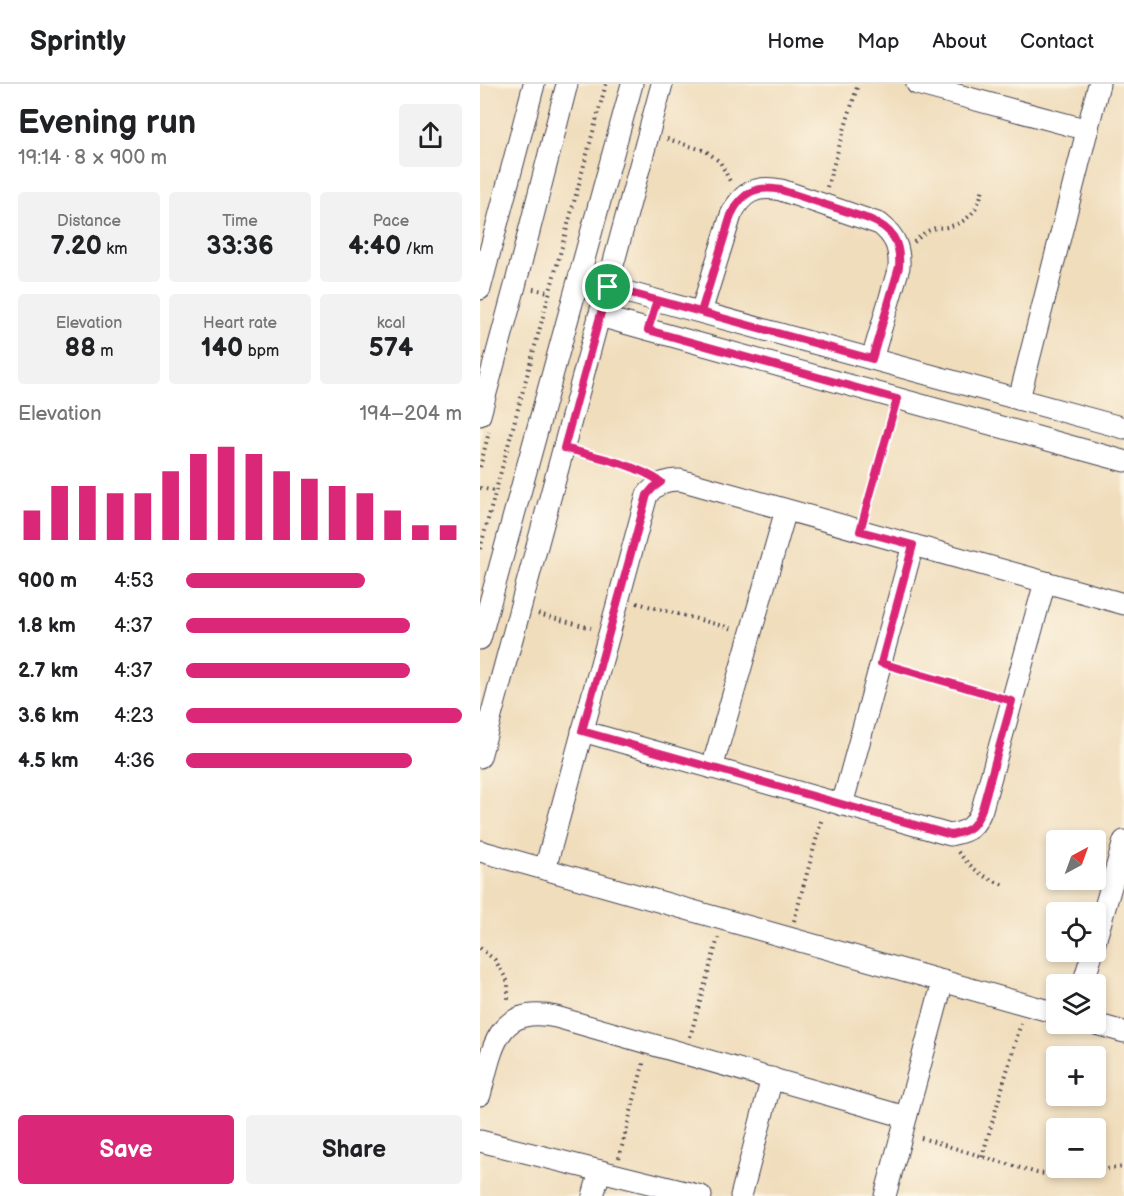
<!DOCTYPE html>
<html lang="en">
<head>
<meta charset="utf-8">
<style>
	body { margin:0; font-family:"Balsamiq Sans",sans-serif; background:#f2f2f2; color:#202124; height:100vh; display:flex; flex-direction:column; font-size:22px; white-space:nowrap }
	* { box-sizing:border-box; margin:0 }
	p { font-size:20px; color:#757577 }
	.icon { flex:none; width:33px; height:33px; fill:none; stroke:currentColor; stroke-width:2; stroke-linecap:round; stroke-linejoin:round }
	.map { position:relative; flex:1; overflow:hidden }
	.drawer { display:flex; flex-direction:column; background:#fff; width:480px }
	.drawer>* { flex:none }
	.needle { width:39px; rotate:41deg }
	.controls { position:absolute; left:566px; top:746px; display:grid; gap:12px }
	.controls a { display:grid; place-items:center; width:60px; height:60px; border-radius:6px; background:#fff; box-shadow:0 3px 9px #0003; font-size:30px }
	.pin { position:absolute; display:grid; place-items:center; width:51px; height:51px; color:#fff; margin:-26px; border:3px solid #fff; border-radius:50%; box-shadow:0 2px 6px #0007 }
	.round { display:grid; place-items:center; flex:none; width:63px; height:63px; border-radius:6px; background:#f2f2f2 }
	.head { display:flex; align-items:center; justify-content:space-between; height:102px; padding:0 18px }
	h1 { font-size:33px; font-weight:600; line-height:45px }
	.stats { display:grid; grid-template-columns:repeat(3,1fr); gap:9px; height:102px; padding:6px 18px }
	.stats div { display:grid; align-content:center; border-radius:6px; background:#f2f2f2; text-align:center }
	.stats b { font-size:26px; font-weight:600 }
	.stats small { font-size:16px; font-weight:400 }
	.stats p { font-size:16px }
	.chart { height:168px; padding:12px 18px }
	.chart p { display:flex; justify-content:space-between }
	.chart svg { width:100%; height:108px; margin-top:6px; stroke:#db2777; stroke-width:6 }
	.primary-button { display:flex; gap:12px; margin-top:auto; padding:12px 18px }
	.primary-button a { flex:1; height:69px; border-radius:6px; background:#db2777; color:#fff; font-size:24px; font-weight:600; line-height:69px; text-align:center }
	.primary-button a+a { background:#f2f2f2; color:#202124 }
	ul { padding:0 18px; list-style:none; font-size:20px }
	li { display:grid; grid-template-columns:96px 72px 1fr; align-items:center; height:45px }
	li i { height:15px; border-radius:8px; background:#db2777 }
	header { display:flex; align-items:center; gap:36px; box-sizing:border-box; height:84px; padding:0 30px; background:#fff; border-bottom:2px solid #e0e0e0 }
	header strong { font-size:28px }
	nav { display:flex; gap:33px; margin-inline-start:auto; font-size:21px }
	main { display:flex; flex:1; min-height:0 }
	.map>svg:first-child { display:block }
	.lines { fill:none; stroke-linecap:round; stroke-linejoin:round }
	.minor-casing { stroke:#413e4e; stroke-width:23 }
	.path { stroke:#413e4e; stroke-width:4; stroke-dasharray:1.5 4.5; stroke-linecap:butt }
	.minor { stroke:#fff; stroke-width:21 }
	.route-casing { stroke:#fff; stroke-width:12 }
	.route { stroke:#db2777; stroke-width:8 }
</style>
</head>
<body>
<header>
<strong>Sprintly</strong>
<nav><a>Home</a><a>Map</a><a>About</a><a>Contact</a></nav>
</header>
<main>
<section class="drawer">
<div class="head"><div><h1>Evening run</h1><p>19:14 · 8 × 900 m</p></div><a class="round"><svg class="icon" aria-label="share" viewBox="0 0 24 24"><path d="M12 15V3M7 8l5-5 5 5M5 13v7h14v-7"/></svg></a></div>
<div class="stats">
<div><p>Distance</p><b>7.20<small> km</small></b></div>
<div><p>Time</p><b>33:36</b></div>
<div><p>Pace</p><b>4:40<small> /km</small></b></div>
</div>
<div class="stats">
<div><p>Elevation</p><b>88<small> m</small></b></div>
<div><p>Heart rate</p><b>140<small> bpm</small></b></div>
<div><p>kcal</p><b>574</b></div>
</div>
<div class="chart"><p><span>Elevation</span>194–204 m</p>
<svg viewBox="0 0 160 44" preserveAspectRatio="none"><path d="M5 44V32M15 44V22M25 44V22M35 44V25M45 44V25M55 44V16M65 44V9M75 44V6M85 44V9M95 44V16M105 44V19M115 44V22M125 44V25M135 44V32M145 44V38M155 44V38"/></svg>
</div>
<ul>
<li><b>900 m</b>4:53<i style="width:65%"></i></li>
<li><b>1.8 km</b>4:37<i style="width:81%"></i></li>
<li><b>2.7 km</b>4:37<i style="width:81%"></i></li>
<li><b>3.6 km</b>4:23<i style="width:100%"></i></li>
<li><b>4.5 km</b>4:36<i style="width:82%"></i></li>
</ul>
<div class="primary-button"><a>Save</a><a>Share</a></div>
</section>
<div class="map">
<svg width="644" height="1112" viewBox="0 0 644 1112">
	<rect width="100%" height="100%" fill="#fcf5e5"/>
	<filter id="ink" filterUnits="userSpaceOnUse"><feTurbulence type="fractalNoise" baseFrequency=".0167" numOctaves="2"/><feDisplacementMap in="SourceGraphic" scale="12" xChannelSelector="R" yChannelSelector="G"/><feConvolveMatrix kernelMatrix="1 2 1 2 8 2 1 2 1" color-interpolation-filters="sRGB"/></filter>
	<filter id="wash" filterUnits="userSpaceOnUse"><feTurbulence type="fractalNoise" baseFrequency=".008" numOctaves="4" result="noise"/><feDisplacementMap in="SourceGraphic" scale="24" xChannelSelector="R" yChannelSelector="G"/><feGaussianBlur stdDeviation="1.35" result="paint"/><feColorMatrix in="noise" values="0 0 0 0 0 0 0 0 0 0 0 0 0 0 0 0 0 1.4 0 .05"/><feComposite in="paint" operator="in"/></filter>
	<g filter="url(#wash)">
		<rect width="100%" height="100%" fill="#f0ddbc"/>
	</g>
	<g filter="url(#ink)">
		<g class="lines">
			<defs>
				<g id="minor">
					<path d="M 437,0 L 608,46"/>
					<path d="M 128,203 L 644,344"/>
					<path d="M 0,205 L 54,0"/>
					<path d="M 221,228 L 251,131 C 262,108 276,101 301,106 L 400,140 C 415,152 420,164 419,183 L 392,275"/>
					<path d="M 119,232 L 644,377"/>
					<path d="M 539,315 L 619,0"/>
					<path d="M 0,331 L 35,202 L 87,0"/>
					<path d="M 0,555 L 152,0"/>
					<path d="M 102,647 L 470,751 C 490,747 495,743 502,725 L 565,498"/>
					<path d="M 0,673 L 182,0"/>
					<path d="M 232,684 L 306,426"/>
					<path d="M 362,721 L 433,461"/>
					<path d="M 0,767 L 576,929"/>
					<path d="M 65,785 L 167,411 C 176,400 185,396 200,396 L 644,520"/>
					<path d="M 615,858 L 644,757"/>
					<path d="M 603,900 L 613,867"/>
					<path d="M 612,939 L 644,948"/>
					<path d="M 0,1011 C 12,966 16,920 76,933 L 426,1033"/>
					<path d="M 0,1057 L 221,1112"/>
					<path d="M 113,1112 L 120,1087"/>
					<path d="M 261,1112 L 292,994"/>
					<path d="M 405,1112 L 463,897"/>
				</g>
			</defs>
			<use href="#minor" class="minor-casing"/>
			<g class="path">
				<path d="M 187,55 L 226,67 L 240,78 L 251,99"/>
				<path d="M 347,103 L 378,0"/>
				<path d="M 434,158 C 440,153 445,147 453,145 C 457,143 462,144 467,143 C 489,138 498,126 503,104"/>
				<path d="M 53,205 L 69,208"/>
				<path d="M 102,369 L 155,384 L 163,388"/>
				<path d="M 0,383 L 9,348"/>
				<path d="M 0,404 L 16,407"/>
				<path d="M 385,429 L 412,333"/>
				<path d="M 0,465 L 126,0"/>
				<path d="M 157,519 L 254,545"/>
				<path d="M 58,530 L 111,544"/>
				<path d="M 419,584 L 516,612"/>
				<path d="M 478,768 C 493,786 503,793 524,801"/>
				<path d="M 314,837 L 342,734"/>
				<path d="M 0,864 L 15,876 L 28,898 L 28,918"/>
				<path d="M 210,953 L 238,854"/>
				<path d="M 441,1054 L 557,1089 L 573,1091 L 644,1083"/>
				<path d="M 502,1073 L 541,939"/>
				<path d="M 139,1074 L 164,977"/>
			</g>
			<use href="#minor" class="minor"/>
		</g>
	</g>
	<g class="lines" filter="url(#ink)">
		<defs>
			<path id="route" d="M 128,203 L 84,364 C 117,373 152,379 181,398 L 173,404 L 167,411 L 102,647 L 471,751 C 490,747 495,743 502,725 L 532,617 L 401,579 L 433,461 L 380,447 L 417,315 L 168,246 L 177,216 L 392,275 L 419,183 C 421,158 412,144 389,135 L 301,106 C 276,101 262,108 251,131 L 221,228 L 128,203"/>
		</defs>
		<use href="#route" class="route-casing"/>
		<use href="#route" class="route"/>
	</g>
</svg>
<div class="controls">
<a><svg class="needle" viewBox="-14 -14 28 28"><path d="M0-13l5 13h-10z" fill="#e53935"/><path d="M0 13l5-13h-10z" fill="#757577"/></svg></a>
<a><svg class="icon" aria-label="locate" viewBox="0 0 24 24"><circle cx="12" cy="12" r="6"/><path d="M12 2v4M12 18v4M2 12h4M18 12h4"/></svg></a>
<a><svg class="icon" aria-label="layers" viewBox="0 0 24 24"><path d="M12 4l9 5-9 5-9-5zM3 14l9 5 9-5"/></svg></a>
<a>+</a>
<a>−</a>
</div>
<div class="pin" style="left:128px;top:203px;background:#1e9e55"><svg class="icon" aria-label="arrive" viewBox="0 0 24 24"><path d="M6 21V4h12l-3 4 3 4H6"/></svg></div>
</div>
</main>
</body>
</html>
